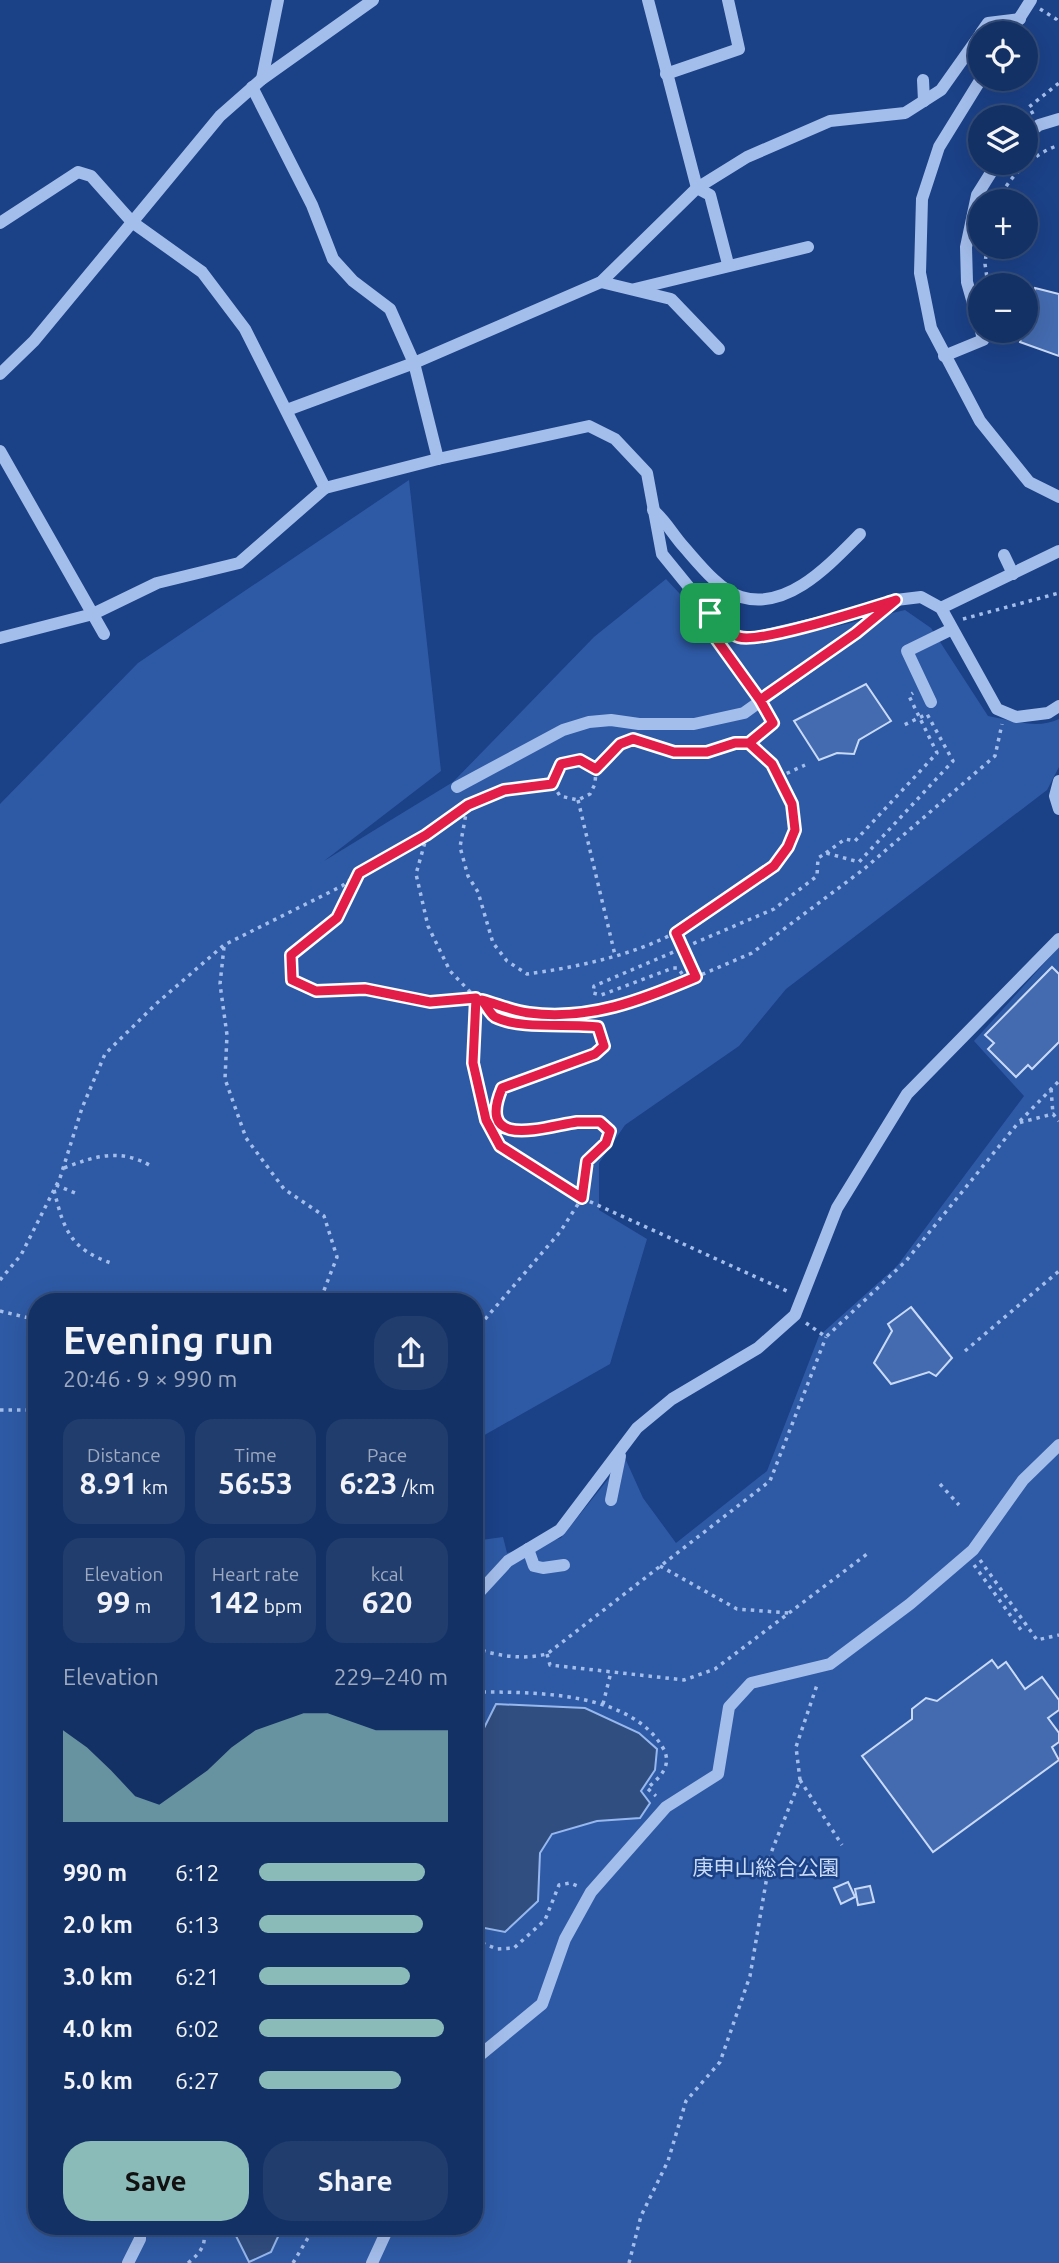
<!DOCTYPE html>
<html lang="en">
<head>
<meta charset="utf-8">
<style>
	body { margin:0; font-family:Ubuntu,"Noto Sans JP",sans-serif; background:#213d6e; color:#f1f3f6; height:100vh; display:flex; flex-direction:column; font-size:26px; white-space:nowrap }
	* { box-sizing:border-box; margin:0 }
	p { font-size:23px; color:#9da9bf }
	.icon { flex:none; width:38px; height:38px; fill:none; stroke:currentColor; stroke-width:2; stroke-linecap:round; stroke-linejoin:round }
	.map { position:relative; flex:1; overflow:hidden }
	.panel { position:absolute; left:28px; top:1293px; width:455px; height:942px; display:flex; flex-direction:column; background:#143165; border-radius:28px; box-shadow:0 7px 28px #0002,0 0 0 2px #334c79 }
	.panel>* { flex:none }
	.controls { position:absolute; left:968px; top:21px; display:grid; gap:14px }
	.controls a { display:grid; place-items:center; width:70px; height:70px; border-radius:50%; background:#143165; box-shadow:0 7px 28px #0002,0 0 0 2px #334c79; font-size:35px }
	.pin { position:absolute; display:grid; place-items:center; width:60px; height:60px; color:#fff; margin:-30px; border-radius:14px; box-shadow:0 4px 10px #0006 }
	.round { display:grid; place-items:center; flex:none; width:74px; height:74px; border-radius:28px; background:#213d6e }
	.head { display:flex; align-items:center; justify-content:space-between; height:119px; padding:0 35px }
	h1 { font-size:38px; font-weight:700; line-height:52px }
	.figures { display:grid; grid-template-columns:repeat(3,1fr); gap:10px; height:119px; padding:7px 35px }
	.figures div { display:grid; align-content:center; border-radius:18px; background:#213d6e; text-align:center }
	.figures b { font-size:30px; font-weight:700 }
	.figures small { font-size:19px; font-weight:400 }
	.figures p { font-size:19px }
	.chart { height:196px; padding:14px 35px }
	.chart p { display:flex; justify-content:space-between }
	.chart svg { width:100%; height:126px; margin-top:7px; fill:#8bbbb9; opacity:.7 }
	.cta { display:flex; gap:14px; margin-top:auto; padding:14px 35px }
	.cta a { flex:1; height:80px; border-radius:28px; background:#8bbbb9; color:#111; font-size:28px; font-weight:700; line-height:80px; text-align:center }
	.cta a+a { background:#213d6e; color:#f1f3f6 }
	ul { padding:0 35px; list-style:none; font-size:23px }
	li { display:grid; grid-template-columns:112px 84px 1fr; align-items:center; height:52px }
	li i { height:18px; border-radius:9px; background:#8bbbb9 }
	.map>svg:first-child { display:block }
	.green { fill:#2e5aa5 }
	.water { fill:#314e81; stroke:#97b8ee; stroke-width:2 }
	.building { fill:#446bb0; stroke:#c9daf9; stroke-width:2 }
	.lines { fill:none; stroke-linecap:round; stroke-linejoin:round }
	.path { stroke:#a4beec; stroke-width:3.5; stroke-dasharray:3.5 5; stroke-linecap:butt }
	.minor { stroke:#a4beec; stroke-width:12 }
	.route-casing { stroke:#fff; stroke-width:14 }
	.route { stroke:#e11d48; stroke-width:9 }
	.labels { text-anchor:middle; stroke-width:5; stroke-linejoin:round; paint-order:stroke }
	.park-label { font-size:21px; fill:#c9daf9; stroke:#1b4187 }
</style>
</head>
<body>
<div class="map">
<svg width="1059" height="2263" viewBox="0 0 1059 2263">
	<rect width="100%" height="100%" fill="#1b4187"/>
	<path class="green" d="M 409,480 L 441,771 L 324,861 L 453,782 L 594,637 L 666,579 L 722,639 L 762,644 L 905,610 L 931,628 L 988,716 C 1011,720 1037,730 1059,719 L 1059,767 L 1047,790 L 786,989 L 739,1046 L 625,1125 L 599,1163 L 599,1210 L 647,1239 L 610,1364 L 474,1441 L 474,1302 L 37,1302 L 37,2226 L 474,2226 L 474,1541 L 503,1537 L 507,1553 L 561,1538 L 625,1458 L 643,1498 L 676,1543 L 767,1471 L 819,1336 L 897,1266 L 1024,1096 L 974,1041 L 1059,947 L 1059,2263 L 0,2263 L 0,804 L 138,663 Z"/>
	<g class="water">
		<path d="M 496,1704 L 585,1708 L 639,1733 L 657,1749 L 655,1770 L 641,1791 L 650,1803 L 640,1818 L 597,1821 L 552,1834 L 540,1853 L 538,1901 L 505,1932 L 474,1926 L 474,1748 Z"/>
		<path d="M 237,2226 L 283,2226 L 271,2252 L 249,2262 L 235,2234 Z"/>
	</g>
	<g class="building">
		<path d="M 1035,288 L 1059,294 L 1059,356 L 1020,342 Z"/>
		<path d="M 866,684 L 891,721 L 859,740 L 854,754 L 837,753 L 819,760 L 794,721 Z"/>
		<path d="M 1052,967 L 1059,974 L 1059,1042 L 1032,1069 L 1028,1065 L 1016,1077 L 988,1049 L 994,1043 L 985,1035 Z"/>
		<path d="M 911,1307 L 952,1358 L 936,1376 L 929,1372 L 891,1384 L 874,1363 L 892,1331 L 888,1324 Z"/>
		<path d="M 992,1660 L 998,1668 L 1006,1662 L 1025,1689 L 1042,1677 L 1059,1700 L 1059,1710 L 1048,1718 L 1059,1733 L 1059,1742 L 1052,1747 L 1059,1760 L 933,1852 L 862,1756 L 912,1719 L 912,1709 L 926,1698 L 937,1701 Z"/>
		<path d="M 848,1882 L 855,1897 L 841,1904 L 834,1888 Z"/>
		<path d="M 870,1886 L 874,1902 L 858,1905 L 855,1889 Z"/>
	</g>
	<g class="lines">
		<g class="path">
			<path d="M 1040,9 L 1056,19 L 1059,15"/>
			<path d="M 1033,114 L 1029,107 L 1059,83"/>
			<path d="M 998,201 C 1009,176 1033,154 1059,145"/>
			<path d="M 987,247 L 985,264 L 988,285"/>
			<path d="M 963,619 L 1059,593"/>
			<path d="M 717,640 L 754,690"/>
			<path d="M 779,777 L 805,765"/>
			<path d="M 553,785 L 560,796 L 578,800 L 590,794 L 595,784 L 596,769"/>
			<path d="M 578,800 L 615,955"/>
			<path d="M 467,808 L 460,847 L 468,876 L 478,892 L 493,943 L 507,961 L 527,974 C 573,968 635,955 676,932 C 698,921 717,903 738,890 C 760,876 791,859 795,830 C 800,796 771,763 749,743"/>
			<path d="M 427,835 L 416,874 L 428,926 L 450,971 L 476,998 L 529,1013 L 597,1013 L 654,995 L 752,953 L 864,869 L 995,756 L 1002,724"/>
			<path d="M 826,853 L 845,839 L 855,841 L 937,753 L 909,696 L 913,693"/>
			<path d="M 358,875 L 337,918 L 291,955 L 292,980 L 316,991 L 365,989 L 430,1002 L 476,998 L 473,1063 L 487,1120 L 501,1146 L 582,1198 L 789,1292"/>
			<path d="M 675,933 L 696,977"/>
			<path d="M 224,947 L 220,984 L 227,1035 L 225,1079 L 246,1138 L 284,1189 L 324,1216 L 337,1257 L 321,1298 L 313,1302"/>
			<path d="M 687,981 L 678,968 L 673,968 L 601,995 L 593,993 L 594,986 L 774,909 L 817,876 L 818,858 L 826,853 L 859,862 L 953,761 L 927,714 L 904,725"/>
			<path d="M 1051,1089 L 1053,1114"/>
			<path d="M 1020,1121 L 1059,1081"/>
			<path d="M 64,1168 C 95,1156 120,1148 151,1166"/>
			<path d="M 56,1185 L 75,1193"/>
			<path d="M 54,1190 C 64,1231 71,1250 114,1264"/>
			<path d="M 0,1280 L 21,1255 L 60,1178 L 82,1108 L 105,1054 L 157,1003 L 224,945 L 342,886 L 359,873 L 427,835 L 468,805 L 504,790 L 552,784 L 561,764 L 580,760 L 596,769 L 620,744 L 633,739 L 674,752 L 707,753 L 735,743 L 749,743 L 773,723 L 767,712"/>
			<path d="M 0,1311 L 37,1320"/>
			<path d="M 806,1323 L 826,1337 L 906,1261 L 1018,1123 L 1053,1114 L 1059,1121"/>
			<path d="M 474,1332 L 560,1232 L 582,1198 L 587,1161 L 606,1143 L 610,1131 L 600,1122 C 592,1122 585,1122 577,1123 C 547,1126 475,1152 502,1088 L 595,1054 L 604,1046 L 598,1027 C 575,1024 508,1028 493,1016 C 489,1013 486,1006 483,1002"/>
			<path d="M 965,1351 L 1059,1271"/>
			<path d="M 0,1410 L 37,1410"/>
			<path d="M 940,1484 L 959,1505"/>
			<path d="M 980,1560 L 1037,1640 L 1059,1635"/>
			<path d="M 974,1565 L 1021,1630"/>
			<path d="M 660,1566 L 737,1609 L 789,1613"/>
			<path d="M 474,1648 C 498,1656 522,1660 547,1654 L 770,1481 L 826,1337"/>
			<path d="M 547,1654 L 550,1665 L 684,1680 L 715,1669 L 867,1554"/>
			<path d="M 474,1692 C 533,1692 630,1691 663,1748 C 673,1765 660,1778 647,1788 L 656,1796"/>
			<path d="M 603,1704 L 611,1672"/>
			<path d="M 474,1710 L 479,1692"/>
			<path d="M 800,1780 L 842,1845"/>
			<path d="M 474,1940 L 497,1949 L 514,1948 L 545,1920 L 559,1885 L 570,1883 L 580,1887"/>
			<path d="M 188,2263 C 201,2252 209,2243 201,2226"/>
			<path d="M 293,2263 L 315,2226"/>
			<path d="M 629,2263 L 641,2216 L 668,2161 L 686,2101 L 720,2062 L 750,1976 L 771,1853 L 800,1780 L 796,1747 L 818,1682"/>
		</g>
		<g class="minor">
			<path d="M 648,0 L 697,188 L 710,195 L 728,264"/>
			<path d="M 981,33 L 988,23 L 1020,19"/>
			<path d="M 1010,33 L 1031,0"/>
			<path d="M 666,74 L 739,49 L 728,0"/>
			<path d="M 262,79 L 278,0"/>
			<path d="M 981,79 L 939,147 L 922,199 L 920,273 L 931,328 L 980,421 L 1029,482 L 1059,497"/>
			<path d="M 923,80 L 924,101"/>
			<path d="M 252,87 L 312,205 L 333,259 L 353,281 L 390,309 L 414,363 L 438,459"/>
			<path d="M 1026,135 L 1039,125 L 1059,119"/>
			<path d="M 0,223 L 78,172 L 91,176 L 132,222 L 202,272 L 245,329 L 325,488 L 438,459 L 589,426 L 615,439 L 647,473 L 662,554 L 710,613 L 739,637 L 757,637 L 830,620 L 896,600 L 921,597 L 941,608 L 997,709 L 1016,717 L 1048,713 L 1059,706"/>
			<path d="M 601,282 L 671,299 L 719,349"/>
			<path d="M 635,289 L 808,247"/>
			<path d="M 980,328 L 967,282 L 966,247 L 977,195 L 997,163"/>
			<path d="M 944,356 L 983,340 L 981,331"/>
			<path d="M 0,374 L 34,341 L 220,116 L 262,79 L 373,0"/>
			<path d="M 287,410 L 414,363 L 601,282 L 697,188 L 747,157 L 830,121 L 905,113 L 941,90 L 980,35"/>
			<path d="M 0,451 L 104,634"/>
			<path d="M 653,510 C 666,521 673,535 684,547 C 699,564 719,590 741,597 C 788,611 830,564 860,534"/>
			<path d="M 1004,555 L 1013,574"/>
			<path d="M 941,608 L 1059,551"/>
			<path d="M 0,638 L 93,614 L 157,583 L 239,563 L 325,488"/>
			<path d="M 931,702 L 907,651 L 952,629"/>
			<path d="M 1059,781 L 1055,796 L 1059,809"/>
			<path d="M 457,787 L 563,730 L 589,722 L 611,720 L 639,724 L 694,724 L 744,713 L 856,633 L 891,605"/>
			<path d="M 611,1500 L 620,1456"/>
			<path d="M 528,1549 L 534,1566 L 543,1568 L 564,1565"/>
			<path d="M 474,1598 L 508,1561 L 560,1530 L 637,1428 L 672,1399 L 758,1348 L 795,1315 L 837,1208 L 907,1094 L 1059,939"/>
			<path d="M 474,2060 L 542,2004 L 565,1939 L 591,1892 L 666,1807 L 718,1774 L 729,1707 L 751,1683 L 830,1664 L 910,1604 L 973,1550 L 1023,1480 L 1059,1445"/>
			<path d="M 128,2263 L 140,2239 L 140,2226"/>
			<path d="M 372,2263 L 389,2226"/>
		</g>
	</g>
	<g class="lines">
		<defs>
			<path id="route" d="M 710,613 L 714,636 L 760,700 L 773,723 L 749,743 L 735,743 L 707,752 L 674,752 L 633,739 L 620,744 L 596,769 L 580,760 L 561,764 L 552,784 L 504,790 L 468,805 L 426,835 L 359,873 L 337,918 L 291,955 L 292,980 L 316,991 L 365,989 L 430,1002 L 476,998 L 473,1063 L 486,1120 L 500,1146 L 582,1198 L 587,1161 L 606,1143 L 610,1131 L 600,1122 C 592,1122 585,1122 577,1122 C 547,1126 475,1152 502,1088 L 595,1054 L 604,1046 L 598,1027 C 569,1023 521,1030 495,1017 C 490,1014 486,1005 482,1000 C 497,1004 513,1011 529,1013 C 589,1021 642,1000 696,977 L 676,933 L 774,866 L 788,847 L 795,830 L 792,804 L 772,764 L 749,743 L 773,723 L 760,700 L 856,633 L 896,600 C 870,608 760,644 739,637 C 729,634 718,620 710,613"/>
		</defs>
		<use href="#route" class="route-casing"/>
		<use href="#route" class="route"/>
	</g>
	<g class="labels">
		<g class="park-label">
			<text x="766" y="1875">庚申山総合公園</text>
		</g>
	</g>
</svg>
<div class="controls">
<a><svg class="icon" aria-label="locate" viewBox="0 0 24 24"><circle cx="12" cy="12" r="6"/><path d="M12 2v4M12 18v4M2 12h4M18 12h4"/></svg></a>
<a><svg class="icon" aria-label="layers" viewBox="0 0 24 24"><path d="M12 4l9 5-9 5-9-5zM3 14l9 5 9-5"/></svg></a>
<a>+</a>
<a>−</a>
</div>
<div class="pin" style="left:710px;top:613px;background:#1e9e55"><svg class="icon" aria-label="arrive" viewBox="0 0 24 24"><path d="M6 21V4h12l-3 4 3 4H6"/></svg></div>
<section class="panel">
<div class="head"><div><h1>Evening run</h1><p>20:46 · 9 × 990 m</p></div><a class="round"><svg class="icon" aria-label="share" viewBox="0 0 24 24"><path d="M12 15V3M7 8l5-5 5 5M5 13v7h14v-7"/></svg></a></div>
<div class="figures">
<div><p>Distance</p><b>8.91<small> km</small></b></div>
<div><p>Time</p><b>56:53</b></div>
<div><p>Pace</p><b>6:23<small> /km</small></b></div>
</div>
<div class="figures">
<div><p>Elevation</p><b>99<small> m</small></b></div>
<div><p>Heart rate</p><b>142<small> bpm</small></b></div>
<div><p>kcal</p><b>620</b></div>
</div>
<div class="chart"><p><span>Elevation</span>229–240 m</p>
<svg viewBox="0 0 160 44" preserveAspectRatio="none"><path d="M0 44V12L10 18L20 26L30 35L40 38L50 32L60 26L70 18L80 12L90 9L100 6L110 6L120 9L130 12L140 12L150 12L160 12V44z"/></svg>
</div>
<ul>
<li><b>990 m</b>6:12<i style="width:88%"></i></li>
<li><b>2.0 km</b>6:13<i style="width:87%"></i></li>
<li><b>3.0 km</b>6:21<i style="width:80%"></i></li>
<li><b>4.0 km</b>6:02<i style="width:98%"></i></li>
<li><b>5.0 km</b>6:27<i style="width:75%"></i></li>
</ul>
<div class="cta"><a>Save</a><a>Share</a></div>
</section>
</div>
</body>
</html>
